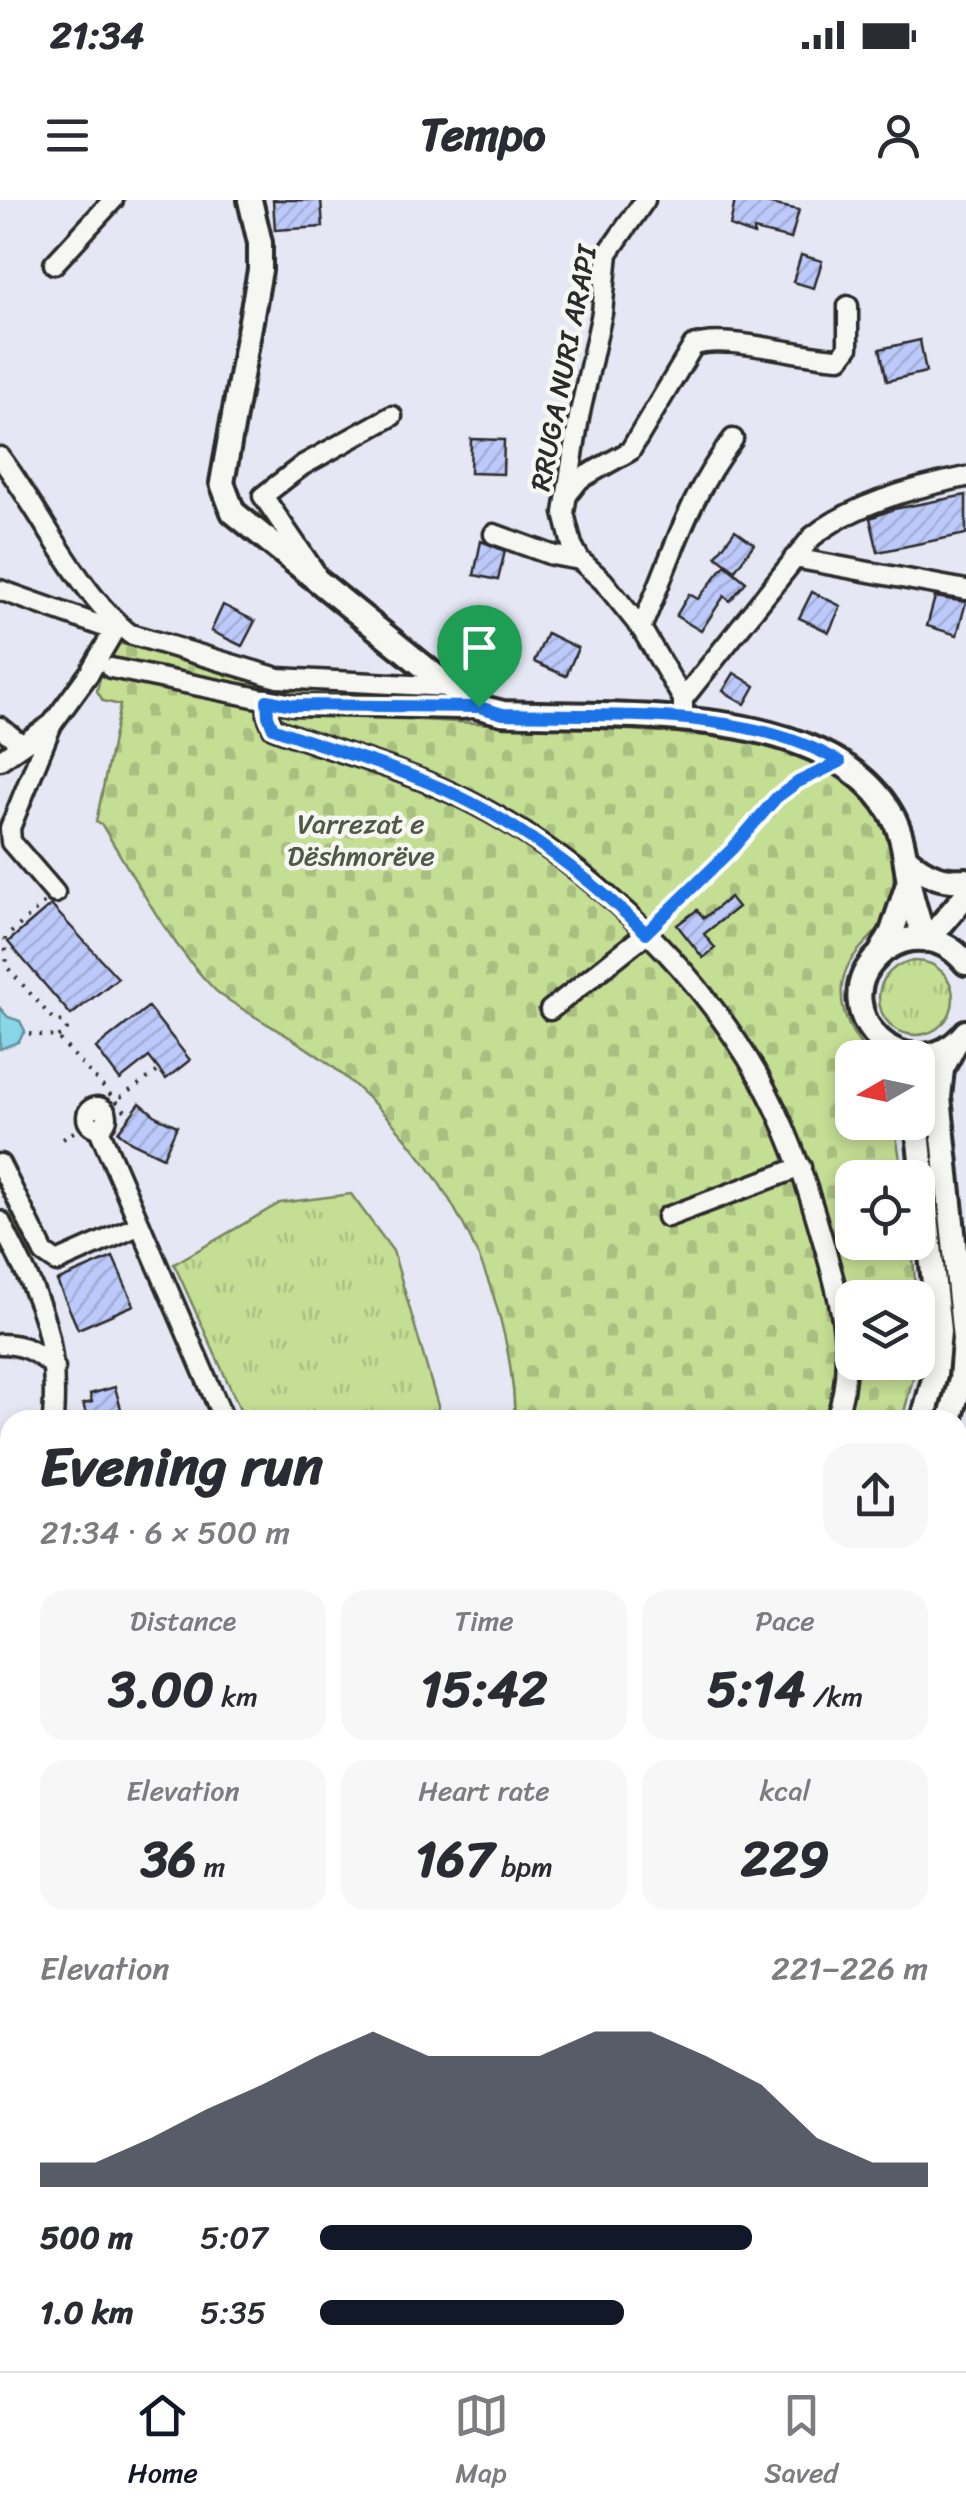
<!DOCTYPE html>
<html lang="en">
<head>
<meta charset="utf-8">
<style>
	body { margin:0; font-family:Sriracha,sans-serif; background:#f7f7f7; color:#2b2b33; height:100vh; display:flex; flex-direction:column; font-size:38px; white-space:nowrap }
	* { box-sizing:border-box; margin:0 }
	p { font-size:32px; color:#7c7c81 }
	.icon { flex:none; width:55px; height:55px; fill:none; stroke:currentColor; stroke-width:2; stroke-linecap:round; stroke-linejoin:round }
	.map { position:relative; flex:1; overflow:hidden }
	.drawer { position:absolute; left:0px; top:1210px; width:968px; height:962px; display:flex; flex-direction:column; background:#fff; border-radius:30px 30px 0 0; box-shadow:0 5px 15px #0003 }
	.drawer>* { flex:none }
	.needle { width:65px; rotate:261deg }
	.fabs { position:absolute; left:835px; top:840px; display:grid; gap:20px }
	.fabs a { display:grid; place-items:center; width:100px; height:100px; border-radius:20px; background:#fff; box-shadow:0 5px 15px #0003; font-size:50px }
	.pin { position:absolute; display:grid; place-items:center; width:85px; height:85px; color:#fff; margin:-102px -42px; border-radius:50% 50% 50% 0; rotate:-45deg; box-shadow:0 0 10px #0007 }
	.pin .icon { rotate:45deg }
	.round { display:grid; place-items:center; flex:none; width:105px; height:105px; border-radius:30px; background:#f7f7f7 }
	.overview { display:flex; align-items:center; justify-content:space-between; height:170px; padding:0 40px }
	h1 { font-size:55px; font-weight:700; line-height:75px }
	.figures { display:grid; grid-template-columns:repeat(3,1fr); gap:15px; height:170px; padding:10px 40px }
	.figures div { display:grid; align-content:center; border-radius:25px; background:#f7f7f7; text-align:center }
	.figures b { font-size:50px; font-weight:700 }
	.figures small { font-size:28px; font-weight:400 }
	.figures p { font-size:28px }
	.chart { height:280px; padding:20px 40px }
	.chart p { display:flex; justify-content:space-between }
	.chart svg { width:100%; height:180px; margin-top:10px; fill:#111827; opacity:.7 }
	ul { padding:0 40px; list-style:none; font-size:32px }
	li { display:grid; grid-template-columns:160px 120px 1fr; align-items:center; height:75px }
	li i { height:25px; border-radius:12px; background:#111827 }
	.status { display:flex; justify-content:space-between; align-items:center; height:70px; padding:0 50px; background:#fff; direction:ltr }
	.status svg { height:28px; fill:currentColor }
	header { display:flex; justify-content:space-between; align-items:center; height:130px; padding:0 40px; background:#fff; font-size:45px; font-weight:700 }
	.tab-bar { display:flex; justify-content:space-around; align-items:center; height:140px; border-top:2px solid #e1e1e2; background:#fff; font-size:28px; color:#7c7c81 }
	.tab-bar a { display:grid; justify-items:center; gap:5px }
	.tab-bar .current { color:#111827 }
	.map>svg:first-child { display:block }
	.grass { fill:url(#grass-tufts); stroke:#788460; stroke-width:2.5 }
	.forest { fill:url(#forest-crowns); stroke:#788460; stroke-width:2.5 }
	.cemetery { fill:url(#cemetery-stones); stroke:#788460; stroke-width:2.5 }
	.water { fill:url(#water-ripples); stroke:#63929c; stroke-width:2.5 }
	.building { fill:url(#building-hatch); stroke:#2b2b2b; stroke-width:2.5 }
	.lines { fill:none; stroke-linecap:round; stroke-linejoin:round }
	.minor-casing { stroke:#2b2b2b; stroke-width:25 }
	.major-casing { stroke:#2b2b2b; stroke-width:30 }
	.path { stroke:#2b2b2b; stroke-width:4; stroke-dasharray:2.5 8; stroke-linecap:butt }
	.minor { stroke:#f6f6f2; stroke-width:18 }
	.major { stroke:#f6f6f2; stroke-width:22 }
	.route-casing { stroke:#fff; stroke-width:20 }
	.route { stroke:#1a73e8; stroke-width:12 }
	.labels { text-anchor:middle; stroke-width:9; stroke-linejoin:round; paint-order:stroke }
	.street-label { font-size:28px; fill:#2b2b2b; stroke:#f6f6f2 }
	.park-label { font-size:28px; fill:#515845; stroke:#f6f6f2 }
</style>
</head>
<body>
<div class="status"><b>21:34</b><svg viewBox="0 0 49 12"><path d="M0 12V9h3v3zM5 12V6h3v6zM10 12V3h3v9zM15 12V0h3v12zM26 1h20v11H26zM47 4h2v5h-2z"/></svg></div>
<header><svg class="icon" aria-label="menu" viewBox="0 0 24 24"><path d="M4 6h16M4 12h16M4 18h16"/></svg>Tempo<svg class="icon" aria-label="person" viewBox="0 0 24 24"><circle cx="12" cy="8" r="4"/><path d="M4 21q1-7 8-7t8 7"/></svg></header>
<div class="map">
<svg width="966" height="2171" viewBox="0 0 966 2171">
	<defs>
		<pattern id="grass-tufts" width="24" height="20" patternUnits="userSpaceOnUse" patternTransform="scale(2.5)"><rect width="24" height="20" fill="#c4de94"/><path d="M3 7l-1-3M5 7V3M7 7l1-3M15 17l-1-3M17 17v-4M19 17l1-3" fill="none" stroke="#a9bf80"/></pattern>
		<pattern id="forest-crowns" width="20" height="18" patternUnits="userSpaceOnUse" patternTransform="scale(2.5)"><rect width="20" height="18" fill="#c4de94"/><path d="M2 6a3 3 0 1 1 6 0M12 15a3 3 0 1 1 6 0" fill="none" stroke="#a9bf80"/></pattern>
		<pattern id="cemetery-stones" width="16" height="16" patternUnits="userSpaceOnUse" patternTransform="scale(2.5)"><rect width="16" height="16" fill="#c4de94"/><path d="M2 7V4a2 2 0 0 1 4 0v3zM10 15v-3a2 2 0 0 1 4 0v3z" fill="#a9bf80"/></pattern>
		<pattern id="water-ripples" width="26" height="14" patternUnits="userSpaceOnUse" patternTransform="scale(2.5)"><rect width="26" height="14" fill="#89d6e7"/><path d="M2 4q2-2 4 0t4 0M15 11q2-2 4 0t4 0" fill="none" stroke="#76b8c6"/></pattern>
		<pattern id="building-hatch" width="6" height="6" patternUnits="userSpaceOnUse" patternTransform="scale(2.5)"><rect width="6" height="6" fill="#bcc9fa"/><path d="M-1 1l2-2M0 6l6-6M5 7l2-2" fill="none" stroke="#a2add6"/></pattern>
	</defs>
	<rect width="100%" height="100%" fill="#e5e8f4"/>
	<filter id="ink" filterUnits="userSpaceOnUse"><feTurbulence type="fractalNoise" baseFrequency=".01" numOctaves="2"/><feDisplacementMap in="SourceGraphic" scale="20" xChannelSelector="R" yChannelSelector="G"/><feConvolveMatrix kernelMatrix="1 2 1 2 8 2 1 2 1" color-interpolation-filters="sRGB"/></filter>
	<g filter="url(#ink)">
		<g class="grass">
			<circle cx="916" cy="798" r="37"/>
			<path d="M 351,994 L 393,1051 L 438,1206 L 437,1220 L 245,1220 L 174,1064 L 280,1003 Z"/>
		</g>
		<path class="forest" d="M 966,1256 L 966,2171 L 0,2171 L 0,1891 L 10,1883 L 10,2162 L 958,2162 L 958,1266 Z"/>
		<path class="cemetery" d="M 113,442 L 197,461 L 284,489 L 420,496 L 420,520 C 473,523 526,526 579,528 C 672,533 844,528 886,634 C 896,661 897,687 886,715 C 879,734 860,744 850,762 C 831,795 847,833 872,857 L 852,858 L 852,922 L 894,923 L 903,977 L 852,978 L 852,1042 L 911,1043 C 916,1082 920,1120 918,1160 L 918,1098 L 852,1098 L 852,1162 L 917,1163 L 902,1220 L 515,1220 C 511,1082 441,953 333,867 C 306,845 273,828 244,810 C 234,803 221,797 213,788 C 169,743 135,679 102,625 L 96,622 L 120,505 L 103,501 L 97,491 L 106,451 Z"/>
		<path class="water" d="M 0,808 L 8,817 L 20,821 L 25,831 L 18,842 L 0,849 Z"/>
		<g class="building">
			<path d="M 273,0 L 321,0 L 323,27 L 275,30 Z"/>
			<path d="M 735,0 L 752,0 L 799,10 L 791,39 L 754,30 L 754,35 L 730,26 Z"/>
			<path d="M 801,55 L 822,61 L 814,88 L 793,82 Z"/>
			<path d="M 920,140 L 926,172 L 887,181 L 880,149 Z"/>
			<path d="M 471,239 L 504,240 L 503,274 L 470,273 Z"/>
			<path d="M 966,295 L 966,334 L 878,352 L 870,318 L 894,309 Z"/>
			<path d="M 735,330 L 754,344 L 735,370 L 716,356 Z"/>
			<path d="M 481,341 L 505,351 L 498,380 L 474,375 Z"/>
			<path d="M 725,365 L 746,382 L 730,401 L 724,396 L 701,431 L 676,416 L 689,394 L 698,399 Z"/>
			<path d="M 812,392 L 841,406 L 829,432 L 799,418 Z"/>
			<path d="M 935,397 L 966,402 L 957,435 L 927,426 Z"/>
			<path d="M 223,405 L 255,421 L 242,446 L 211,431 Z"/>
			<path d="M 547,433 L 578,448 L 566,476 L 534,462 Z"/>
			<path d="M 734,473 L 755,486 L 745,504 L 723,491 Z"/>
			<path d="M 730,697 L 738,707 L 704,734 L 715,748 L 703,758 L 677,725 L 697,710 L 704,718 Z"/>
			<path d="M 51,705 L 118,778 L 71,815 L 8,742 Z"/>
			<path d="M 148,807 L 190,860 L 166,879 L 149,857 L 120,880 L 96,848 Z"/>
			<path d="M 140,903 L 157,917 L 177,926 L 163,957 L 131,942 L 118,932 Z"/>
			<path d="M 113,1057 L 134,1105 L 78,1129 L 57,1081 Z"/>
			<path d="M 115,1187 L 124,1220 L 88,1220 L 83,1204 L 92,1202 L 90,1194 Z"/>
		</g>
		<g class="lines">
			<defs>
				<g id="minor">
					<path d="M 645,0 L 608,53 L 602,113 L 579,217 L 564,313 L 572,345 L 580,360 L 603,381 L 641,428 L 683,499"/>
					<path d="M 54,64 L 113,0"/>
					<path d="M 0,257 C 40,310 78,393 130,434 L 278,478 L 449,487"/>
					<path d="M 568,294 L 580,279 L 630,251 L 693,146 C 723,133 801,157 840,158 L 848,148 L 848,106"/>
					<path d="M 494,334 L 552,355 L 580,360"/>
					<path d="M 794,358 L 966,390"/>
					<path d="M 315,372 L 263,296 L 303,265 L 392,216"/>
					<path d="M 0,390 L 113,430"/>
					<path d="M 641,428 C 671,360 686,300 733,239"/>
					<path d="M 111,468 L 293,505 L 460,509 L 479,507"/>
					<path d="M 267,500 L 268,516 L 273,528 C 332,551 394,566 452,593 C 575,650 693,761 760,879 C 788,928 806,981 821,1034 C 838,1094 859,1161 835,1220"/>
					<path d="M 683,509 L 683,499 L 812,337 C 852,304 916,287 966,277"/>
					<path d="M 52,524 L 10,628 L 11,642 L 55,693"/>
					<path d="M 0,527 L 21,544"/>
					<path d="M 0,560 L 52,524 L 90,472 L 118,424"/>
					<path d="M 550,810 L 647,733"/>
					<circle cx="97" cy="917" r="10"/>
					<path d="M 98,927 L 224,1220"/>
					<path d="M 0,964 L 44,1053 L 57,1062 L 140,1025"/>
					<path d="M 667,1017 L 801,967"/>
					<path d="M 0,1021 C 39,1099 59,1131 53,1220"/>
					<path d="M 0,1144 C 24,1144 37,1152 55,1168"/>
					<path d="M 0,1389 L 10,1398"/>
					<path d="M 0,1499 L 10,1534"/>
					<path d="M 0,1594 L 10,1591"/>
					<path d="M 0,1757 L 10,1748"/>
					<path d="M 958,1890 L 966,1907"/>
					<path d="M 958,1925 L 966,1921"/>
					<path d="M 958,2108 L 966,2114"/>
					<path d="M 344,2171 L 344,2162"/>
					<path d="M 357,2171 L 357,2162"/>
					<path d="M 653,2171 L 654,2162"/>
					<path d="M 963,2171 L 966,2169"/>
				</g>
				<g id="major">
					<path d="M 250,0 L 260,43 L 260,70 L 222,283 L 233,312 L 449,487 L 479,507 L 503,513 C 616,518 828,501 892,615 C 905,638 905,663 910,688 C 913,705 920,722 924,739"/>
					<path d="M 907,659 C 925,675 942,682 966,680"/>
					<path d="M 928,740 L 966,695"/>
					<path d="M 881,752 L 892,732 L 908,684"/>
					<path d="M 966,763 C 953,747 934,737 912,739 C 899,741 887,747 878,756 C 820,811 911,899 966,832"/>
					<path d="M 917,922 L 939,1131 L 935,1175 L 923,1220"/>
					<path d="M 950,1220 L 961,1180 L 964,1138 L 939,897 L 942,869 L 955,844"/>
					<path d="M 958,1246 L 966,1242"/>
					<path d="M 0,1822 L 10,1815"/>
					<path d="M 0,1859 L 10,1851"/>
				</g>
			</defs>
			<use href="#minor" class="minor-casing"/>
			<use href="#major" class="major-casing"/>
			<g class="path">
				<path d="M 44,703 L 5,738 L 7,767 L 51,817 L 62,822 L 67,830 L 57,837"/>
				<path d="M 657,722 L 733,649 L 776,598 L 817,573"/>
				<path d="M 29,834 L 57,837 L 130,916"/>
				<path d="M 103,909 L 160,870"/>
				<path d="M 63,939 L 80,928"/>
			</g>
			<use href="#minor" class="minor"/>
			<use href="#major" class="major"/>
		</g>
	</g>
	<g class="lines" filter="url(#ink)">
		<defs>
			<path id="route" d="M 267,500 L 292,505 L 479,507 L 503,514 C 610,517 745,506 840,562 L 798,582 L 776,598 L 732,649 L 646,733 C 590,678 525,628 454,594 C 396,566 333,551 273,528 L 268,516 Z"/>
		</defs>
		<use href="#route" class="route-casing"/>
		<use href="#route" class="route"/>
	</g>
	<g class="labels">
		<g class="street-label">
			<text transform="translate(563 168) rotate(-79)" y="10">RRUGA NURI ARAPI</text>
		</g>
		<g class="park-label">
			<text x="361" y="633">Varrezat e<tspan x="361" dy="32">Dëshmorëve</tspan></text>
		</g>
	</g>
</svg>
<div class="fabs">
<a><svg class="needle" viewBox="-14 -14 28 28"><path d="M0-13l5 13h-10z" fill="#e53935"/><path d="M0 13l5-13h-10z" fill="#7c7c81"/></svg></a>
<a><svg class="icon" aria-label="locate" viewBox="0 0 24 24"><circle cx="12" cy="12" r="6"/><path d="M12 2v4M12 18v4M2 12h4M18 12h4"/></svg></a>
<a><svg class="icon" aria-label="layers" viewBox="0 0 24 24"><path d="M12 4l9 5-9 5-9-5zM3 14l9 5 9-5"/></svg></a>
</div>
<div class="pin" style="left:479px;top:507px;background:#1e9e55"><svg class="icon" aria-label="arrive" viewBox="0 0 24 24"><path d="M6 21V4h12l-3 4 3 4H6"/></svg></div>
<section class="drawer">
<div class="overview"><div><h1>Evening run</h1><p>21:34 · 6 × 500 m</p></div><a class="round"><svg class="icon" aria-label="share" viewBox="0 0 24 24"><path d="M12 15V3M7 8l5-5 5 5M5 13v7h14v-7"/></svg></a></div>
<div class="figures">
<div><p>Distance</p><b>3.00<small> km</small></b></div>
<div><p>Time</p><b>15:42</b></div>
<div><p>Pace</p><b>5:14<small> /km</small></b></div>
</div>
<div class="figures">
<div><p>Elevation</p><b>36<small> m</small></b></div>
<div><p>Heart rate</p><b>167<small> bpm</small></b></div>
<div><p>kcal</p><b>229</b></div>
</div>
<div class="chart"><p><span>Elevation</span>221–226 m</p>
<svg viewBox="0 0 160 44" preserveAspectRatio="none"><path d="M0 44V38L10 38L20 32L30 25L40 19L50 12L60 6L70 12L80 12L90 12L100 6L110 6L120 12L130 19L140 32L150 38L160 38V44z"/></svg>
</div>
<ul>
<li><b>500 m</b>5:07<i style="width:71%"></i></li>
<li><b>1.0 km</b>5:35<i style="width:50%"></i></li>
</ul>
</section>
</div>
<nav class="tab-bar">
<a class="current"><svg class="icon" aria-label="home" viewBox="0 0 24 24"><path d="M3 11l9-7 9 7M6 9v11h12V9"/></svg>Home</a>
<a><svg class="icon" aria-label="map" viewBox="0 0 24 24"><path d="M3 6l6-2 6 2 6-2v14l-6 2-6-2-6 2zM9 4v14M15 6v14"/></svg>Map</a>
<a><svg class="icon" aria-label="saved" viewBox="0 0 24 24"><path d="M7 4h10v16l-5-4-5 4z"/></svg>Saved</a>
</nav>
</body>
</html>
